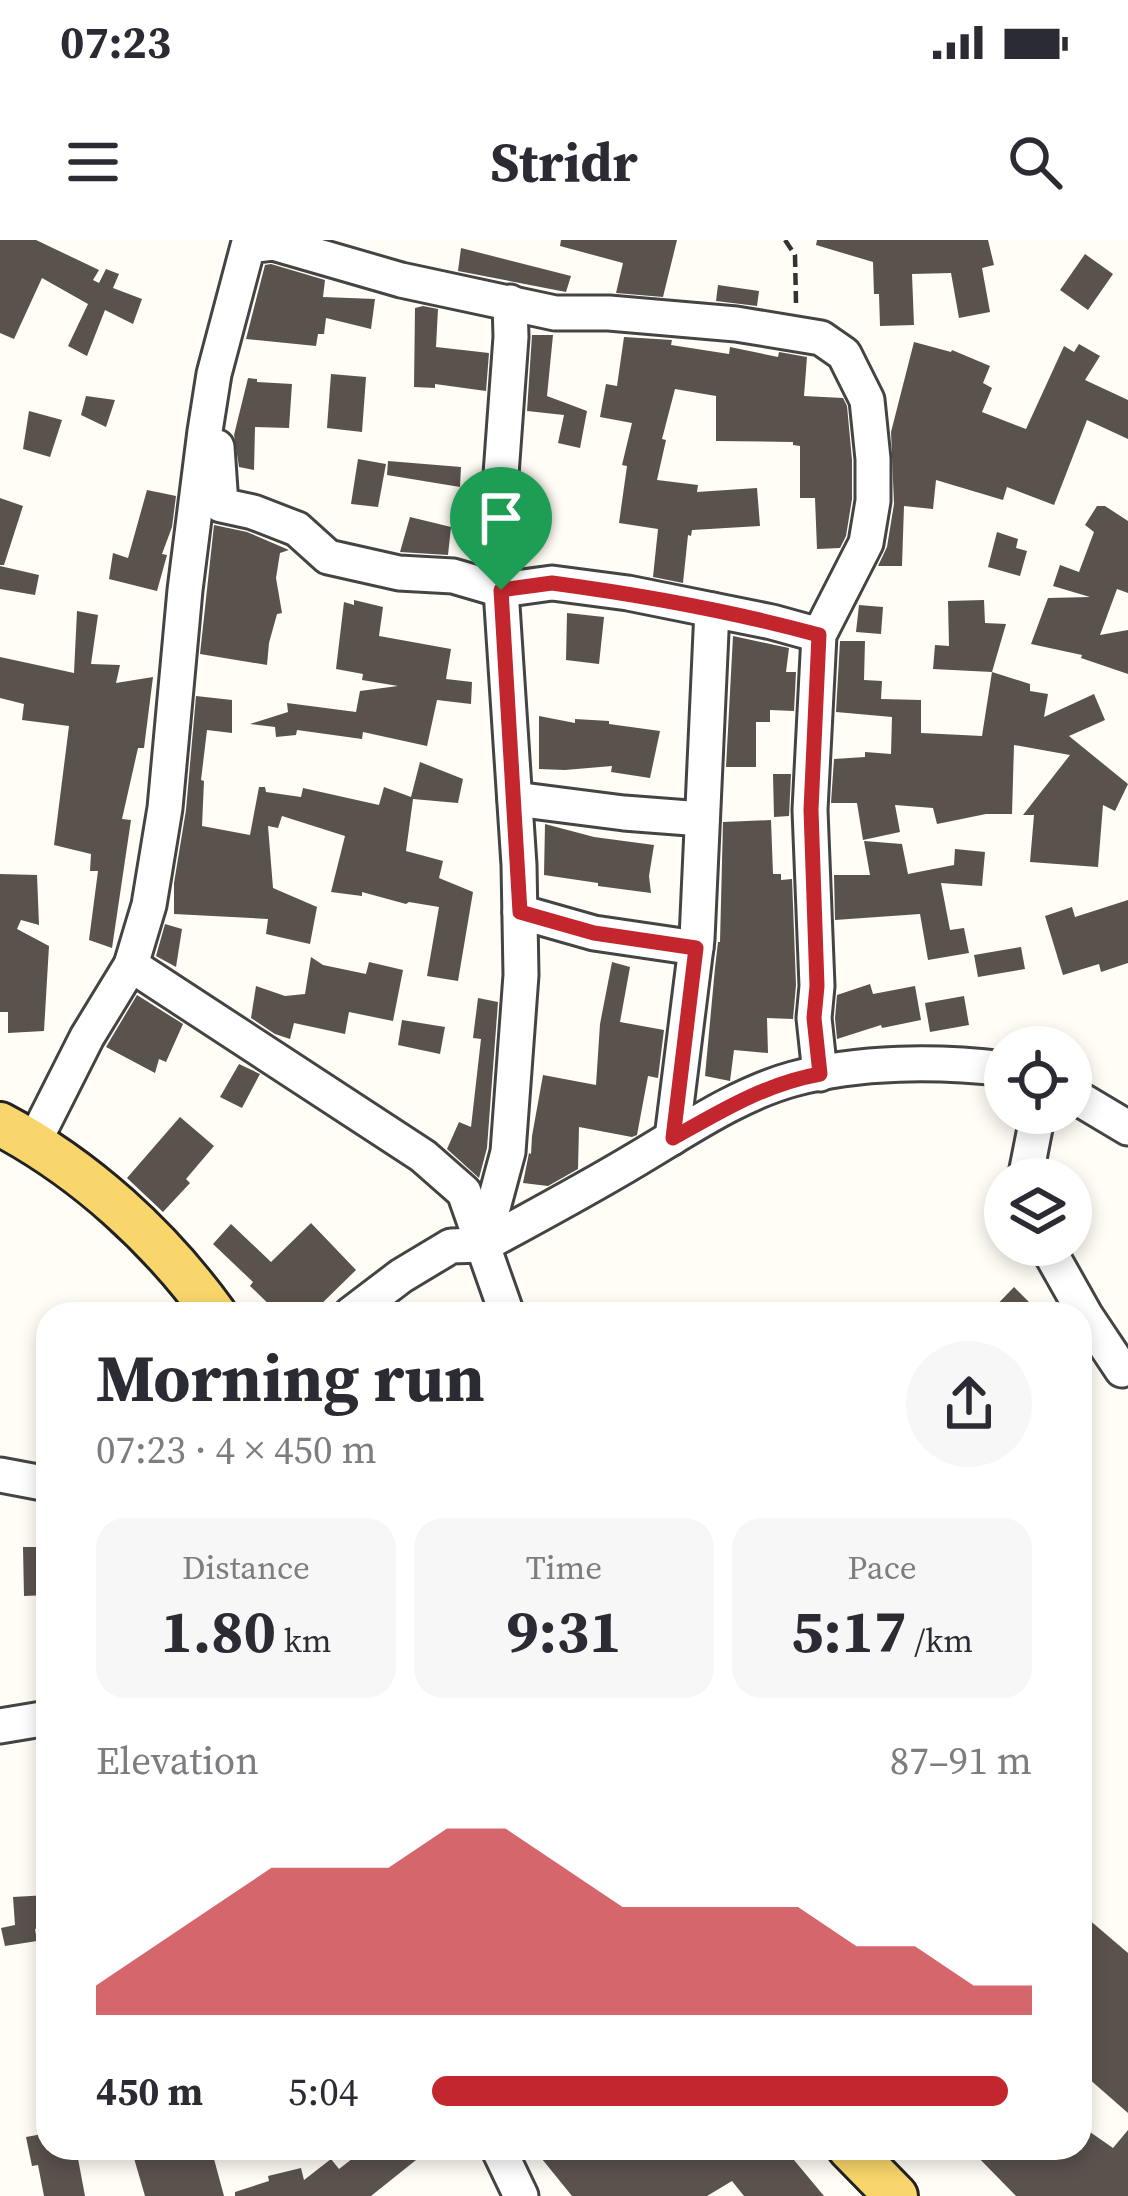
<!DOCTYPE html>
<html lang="en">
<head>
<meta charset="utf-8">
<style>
	body { margin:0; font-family:"Source Serif 4",serif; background:#f7f7f7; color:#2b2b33; height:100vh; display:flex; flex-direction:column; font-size:45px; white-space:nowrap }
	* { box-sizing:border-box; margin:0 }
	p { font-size:39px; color:#7c7c81 }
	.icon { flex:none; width:66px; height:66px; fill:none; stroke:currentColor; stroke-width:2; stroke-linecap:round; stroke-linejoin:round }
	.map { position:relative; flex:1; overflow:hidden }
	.sheet { position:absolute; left:36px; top:1062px; width:1056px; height:858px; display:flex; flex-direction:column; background:#fff; border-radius:36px; box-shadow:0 6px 18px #0003 }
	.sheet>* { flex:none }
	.tools { position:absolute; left:984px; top:786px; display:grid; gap:24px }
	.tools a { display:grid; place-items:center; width:108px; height:108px; border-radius:50%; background:#fff; box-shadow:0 6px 18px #0003; font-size:60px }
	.pin { position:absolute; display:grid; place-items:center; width:102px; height:102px; color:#fff; margin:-123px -51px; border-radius:50% 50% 50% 0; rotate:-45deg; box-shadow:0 0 12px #0007 }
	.pin .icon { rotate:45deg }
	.round { display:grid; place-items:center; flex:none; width:126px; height:126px; border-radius:63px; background:#f7f7f7 }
	.head { display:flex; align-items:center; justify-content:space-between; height:204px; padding:0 60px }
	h1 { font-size:66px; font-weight:700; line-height:90px }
	.figures { display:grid; grid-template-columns:repeat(3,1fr); gap:18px; height:204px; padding:12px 60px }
	.figures div { display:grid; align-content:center; border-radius:30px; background:#f7f7f7; text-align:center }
	.figures b { font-size:60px; font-weight:700 }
	.figures small { font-size:33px; font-weight:400 }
	.figures p { font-size:33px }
	.chart { height:336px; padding:24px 60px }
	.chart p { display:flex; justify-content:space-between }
	.chart svg { width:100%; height:216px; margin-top:12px; fill:#c4262e; opacity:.7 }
	ul { padding:0 60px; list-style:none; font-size:39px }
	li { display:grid; grid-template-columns:192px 144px 1fr; align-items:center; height:90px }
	li i { height:30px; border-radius:15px; background:#c4262e }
	.status { display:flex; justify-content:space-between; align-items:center; height:84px; padding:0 60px; background:#fff; direction:ltr }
	.status svg { height:33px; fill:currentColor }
	header { display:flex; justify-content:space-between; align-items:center; height:156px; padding:0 60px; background:#fff; font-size:54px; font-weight:700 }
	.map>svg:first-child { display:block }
	.building { fill:#5a524d }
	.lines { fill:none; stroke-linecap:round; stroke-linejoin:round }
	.minor-casing { stroke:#444; stroke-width:39 }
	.major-casing { stroke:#222; stroke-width:48 }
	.path { stroke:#333; stroke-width:4.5; stroke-dasharray:12 6; stroke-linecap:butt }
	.minor { stroke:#fff; stroke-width:33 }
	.major { stroke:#f9d66b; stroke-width:42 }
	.route-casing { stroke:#fff; stroke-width:24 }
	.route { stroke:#c4262e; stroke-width:15 }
</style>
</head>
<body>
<div class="status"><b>07:23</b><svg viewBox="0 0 49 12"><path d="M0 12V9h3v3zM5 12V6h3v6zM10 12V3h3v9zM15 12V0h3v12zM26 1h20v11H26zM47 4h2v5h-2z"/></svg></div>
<header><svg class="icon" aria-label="menu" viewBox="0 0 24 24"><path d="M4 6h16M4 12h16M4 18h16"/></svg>Stridr<svg class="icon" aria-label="search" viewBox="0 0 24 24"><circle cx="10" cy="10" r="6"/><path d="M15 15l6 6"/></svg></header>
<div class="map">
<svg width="1128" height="1956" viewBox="0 0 1128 1956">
	<rect width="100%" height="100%" fill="#fffdf5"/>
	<g class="building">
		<path d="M 0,0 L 36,0 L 99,30 L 93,40 L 99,43 L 106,29 L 119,34 L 113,48 L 142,59 L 133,84 L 105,70 L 87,116 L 68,106 L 88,64 L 42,38 L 14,99 L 0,93 Z"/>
		<path d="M 561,0 L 677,0 L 663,57 L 616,53 L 623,23 L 560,6 Z"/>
		<path d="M 817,0 L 988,0 L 994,25 L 982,28 L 990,72 L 959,78 L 951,33 L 912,34 L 914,85 L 880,86 L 879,54 L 874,54 L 873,22 L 816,5 Z"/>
		<path d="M 461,8 L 571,36 L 566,52 L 458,31 Z"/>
		<path d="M 1085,14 L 1113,34 L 1088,70 L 1060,50 Z"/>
		<path d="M 271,24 L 325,40 L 323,57 L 375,59 L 371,89 L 326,78 L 324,94 L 318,94 L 316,106 L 246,99 L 265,25 Z"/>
		<path d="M 718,45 L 759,51 L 757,66 L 716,61 Z"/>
		<path d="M 423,66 L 438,69 L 436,107 L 489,113 L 486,151 L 435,144 L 435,148 L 414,147 L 415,68 Z"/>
		<path d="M 532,95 L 553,95 L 547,156 L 587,171 L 580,208 L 558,203 L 564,175 L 527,171 Z"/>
		<path d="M 624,97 L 672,100 L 671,105 L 729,114 L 730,107 L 778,117 L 779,112 L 807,117 L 804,156 L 843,158 L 847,166 L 852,220 L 852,259 L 846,296 L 840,308 L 817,309 L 815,258 L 800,258 L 800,206 L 793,205 L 793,202 L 716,201 L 716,156 L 675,149 L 662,199 L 666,200 L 657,240 L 698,245 L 697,252 L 757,248 L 760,286 L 692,290 L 691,296 L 688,295 L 683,343 L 653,337 L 658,289 L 619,283 L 627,226 L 622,225 L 632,183 L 600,177 L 606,144 L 617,146 Z"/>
		<path d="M 914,102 L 951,112 L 952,110 L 990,126 L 983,143 L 992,148 L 982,172 L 1026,189 L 1064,106 L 1074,112 L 1079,104 L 1100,116 L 1085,140 L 1128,160 L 1128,199 L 1087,180 L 1054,265 L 1007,247 L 1003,260 L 936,240 L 933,269 L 904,266 L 902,326 L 878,326 L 887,307 L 894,264 L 891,192 Z"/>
		<path d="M 331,134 L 366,137 L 362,192 L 327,188 Z"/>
		<path d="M 248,138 L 257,139 L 257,142 L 292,144 L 289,188 L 255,187 L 254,230 L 239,227 L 234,195 Z"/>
		<path d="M 86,156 L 115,160 L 106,187 L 81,175 Z"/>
		<path d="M 29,171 L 62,180 L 50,217 L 23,209 Z"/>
		<path d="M 358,219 L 386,224 L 378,267 L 351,264 Z"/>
		<path d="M 388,221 L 461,227 L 460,247 L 387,235 Z"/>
		<path d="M 147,250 L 176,256 L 172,287 L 162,314 L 167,315 L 157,351 L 109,339 L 113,313 L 128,318 Z"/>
		<path d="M 0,258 L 23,266 L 4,325 L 0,325 Z"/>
		<path d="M 1097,266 L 1105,266 L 1128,281 L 1128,353 L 1117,349 L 1100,395 L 1128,390 L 1128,434 L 1081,418 L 1082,415 L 1031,404 L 1048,358 L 1090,357 L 1053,346 L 1060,325 L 1079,332 L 1094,292 L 1085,285 Z"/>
		<path d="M 410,277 L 451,287 L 448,315 L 400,312 Z"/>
		<path d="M 214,285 L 247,292 L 289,310 L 280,313 L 276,338 L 282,373 L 277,374 L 269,403 L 267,425 L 200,414 Z"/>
		<path d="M 997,292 L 1018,299 L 1016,308 L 1027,311 L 1020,336 L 988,327 Z"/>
		<path d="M 0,326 L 39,335 L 35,355 L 0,349 Z"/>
		<path d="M 354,360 L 383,367 L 379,396 L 451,409 L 446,439 L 472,442 L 471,464 L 437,460 L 427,506 L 363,492 L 362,499 L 297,490 L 296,495 L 276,497 L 275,487 L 250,484 L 288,472 L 287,463 L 356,472 L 360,451 L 398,446 L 362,440 L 363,434 L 336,429 L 344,362 L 354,365 Z"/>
		<path d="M 984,360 L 985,383 L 1006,384 L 992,432 L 933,429 L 935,405 L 949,406 L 948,361 Z"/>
		<path d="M 859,365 L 883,367 L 881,394 L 856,392 Z"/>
		<path d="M 77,371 L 98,375 L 91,424 L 120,425 L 116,443 L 153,437 L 144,508 L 138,508 L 122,579 L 131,580 L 112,708 L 89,700 L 98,631 L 90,631 L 91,614 L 54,605 L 69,486 L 22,480 L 24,464 L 0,458 L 0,417 L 74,433 Z"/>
		<path d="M 567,373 L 604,377 L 599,424 L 566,420 Z"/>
		<path d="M 733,396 L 789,408 L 786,432 L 796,432 L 794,471 L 770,470 L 770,482 L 756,482 L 756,527 L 726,527 Z"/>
		<path d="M 840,401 L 865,401 L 864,440 L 882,441 L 881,459 L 921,460 L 921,493 L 982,496 L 992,432 L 1030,444 L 1030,451 L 1048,454 L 1044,477 L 1094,454 L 1105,480 L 1069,496 L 1128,544 L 1115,571 L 1103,565 L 1098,627 L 1030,622 L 1034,575 L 1023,575 L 1070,515 L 1014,505 L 1012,574 L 986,574 L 937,584 L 933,568 L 895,565 L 900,592 L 863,600 L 857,563 L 831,563 L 834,519 L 865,517 L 865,512 L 891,514 L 892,477 L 836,472 Z"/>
		<path d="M 196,456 L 232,460 L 232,493 L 207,490 L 201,540 L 204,541 L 202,586 L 250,595 L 259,547 L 265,547 L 266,552 L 301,557 L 303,548 L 379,565 L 384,547 L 411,557 L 420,522 L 463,539 L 458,563 L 413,559 L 406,611 L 443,621 L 439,638 L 473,652 L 458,741 L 427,736 L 439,667 L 409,662 L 406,664 L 362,652 L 362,656 L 331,652 L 345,596 L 282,576 L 278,588 L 268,586 L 273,648 L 317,667 L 310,704 L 266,694 L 268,679 L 174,674 L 174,643 L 186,570 Z"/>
		<path d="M 539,476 L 575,483 L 575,479 L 609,481 L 609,484 L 660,491 L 650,538 L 611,532 L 612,526 L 565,530 L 539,529 Z"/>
		<path d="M 773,534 L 791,534 L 789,576 L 774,577 Z"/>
		<path d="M 771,580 L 773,634 L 781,634 L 781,640 L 792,639 L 796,745 L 793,779 L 767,778 L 768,813 L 734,810 L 730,841 L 705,836 L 715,728 L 718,702 L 720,702 L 723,582 Z"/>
		<path d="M 545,584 L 594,597 L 654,605 L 649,636 L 651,653 L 598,646 L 598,643 L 544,635 Z"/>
		<path d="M 864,601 L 902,604 L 908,634 L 954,625 L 955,609 L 985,612 L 982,646 L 941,643 L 950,690 L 964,688 L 969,713 L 928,720 L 920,674 L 835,680 L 834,635 L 870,635 Z"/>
		<path d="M 0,634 L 37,635 L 39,685 L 21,680 L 17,689 L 49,706 L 44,791 L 8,793 L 8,772 L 0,772 Z"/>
		<path d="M 1128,660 L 1128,723 L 1101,732 L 1099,724 L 1063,735 L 1045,676 L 1072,667 L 1075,677 Z"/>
		<path d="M 165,684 L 182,689 L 176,727 L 156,716 Z"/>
		<path d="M 1021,707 L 1025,729 L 978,737 L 974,715 Z"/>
		<path d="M 311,717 L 323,725 L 366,734 L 369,722 L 403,730 L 393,781 L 349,772 L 345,794 L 294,783 L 290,799 L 275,794 L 251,778 L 256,746 L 285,756 L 305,754 Z"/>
		<path d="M 612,722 L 630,727 L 620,782 L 664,790 L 658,838 L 648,836 L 637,895 L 632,897 L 579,887 L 578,929 L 548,946 L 523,943 L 529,913 L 531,914 L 532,896 L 543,835 L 596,845 L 600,784 Z"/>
		<path d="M 870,744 L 873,754 L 915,746 L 921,780 L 882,788 L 881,785 L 837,799 L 835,778 L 837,755 Z"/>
		<path d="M 137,755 L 183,784 L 166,822 L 159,819 L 155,833 L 106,807 Z"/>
		<path d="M 964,756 L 969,785 L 930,792 L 925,763 Z"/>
		<path d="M 478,758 L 498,762 L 487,908 L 479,938 L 447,909 L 459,882 L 471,887 L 481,799 L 473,798 Z"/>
		<path d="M 402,780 L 445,787 L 440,814 L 398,805 Z"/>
		<path d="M 239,824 L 260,834 L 242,868 L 220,857 Z"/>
		<path d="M 180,877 L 214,906 L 186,939 L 190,943 L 163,972 L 127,938 Z"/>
		<path d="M 311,983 L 356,1030 L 311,1074 L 279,1074 L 250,1046 L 253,1042 L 213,1004 L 231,984 L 271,1022 Z"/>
		<path d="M 1014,1047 L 1041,1074 L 988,1074 Z"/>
		<path d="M 23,1307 L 48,1307 L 48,1355 L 24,1356 Z"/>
		<path d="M 48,1655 L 48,1688 L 35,1689 L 37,1701 L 5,1706 L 1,1688 L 15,1685 L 13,1657 Z"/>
		<path d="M 1080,1672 L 1128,1713 L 1128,1873 L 1080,1831 Z"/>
		<path d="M 1080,1885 L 1113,1908 L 1128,1890 L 1128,1956 L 1016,1956 L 969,1908 L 1080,1908 Z"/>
		<path d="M 48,1893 L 48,1908 L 76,1908 L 85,1956 L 44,1956 L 38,1925 L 32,1926 L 26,1897 Z"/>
		<path d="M 131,1908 L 211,1908 L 224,1956 L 145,1956 Z"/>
		<path d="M 366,1908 L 431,1908 L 371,1956 L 235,1956 L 235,1952 L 269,1941 L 268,1936 L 301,1928 L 304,1940 L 331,1919 L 339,1929 Z"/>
		<path d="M 556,1908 L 784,1908 L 824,1956 L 744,1956 L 732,1941 L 707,1956 L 572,1956 L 542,1919 Z"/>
	</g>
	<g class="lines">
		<defs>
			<g id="minor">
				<path d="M 217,207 L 221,265 L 253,272 L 297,289 L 328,317 L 399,333 L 453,336 L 501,350 L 552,343 L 628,353 L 772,382 L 819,395"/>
				<path d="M 515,559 L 624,573 L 702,579"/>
				<path d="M 520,672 L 594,693 L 696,708"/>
				<path d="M 131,725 L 423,916 L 464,952 L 507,1074"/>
				<path d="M 1071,854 L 1128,888"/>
				<path d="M 672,898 L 697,699 L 712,370"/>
				<path d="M 34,902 L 87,797 L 131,725 L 149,665 L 165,568 L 185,350 L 205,191 L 214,134 L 248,6 L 273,3 L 401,40 L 555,73 L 609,73 L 736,84 L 821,98 L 844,114 L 867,160 L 873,219 L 873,261 L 866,303 L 819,395 L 810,570 L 817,746 L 814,778 L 820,834"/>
				<path d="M 1025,939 L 1038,873"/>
				<path d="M 483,1005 C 535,977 587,949 637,919 C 686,890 738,854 793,839 C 859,821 938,821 1005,829"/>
				<path d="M 1046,1005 L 1086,1076 L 1122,1130"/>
				<path d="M 351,1074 L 401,1036 L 451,1006 L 483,1005 L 508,912 L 521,735 L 519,625 L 501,350 L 500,248 L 511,97 L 510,62"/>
				<path d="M 0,1235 L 48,1244"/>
				<path d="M 0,1486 L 48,1478"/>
				<path d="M 498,1908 L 521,1956"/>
			</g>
			<g id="major">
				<path d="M 0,884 C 85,929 159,997 215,1074"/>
				<path d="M 849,1908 L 896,1956"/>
			</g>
		</defs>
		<use href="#minor" class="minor-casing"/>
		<use href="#major" class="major-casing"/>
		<path class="path" d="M 785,0 L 795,15 L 796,63"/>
		<use href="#minor" class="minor"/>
		<use href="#major" class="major"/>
	</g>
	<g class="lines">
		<defs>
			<path id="route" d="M 552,343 C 642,355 731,371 819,395 L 811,570 L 817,746 L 814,778 L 820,834 C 765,844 721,871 673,898 L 696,708 L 594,693 L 520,672 L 501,350 Z"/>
		</defs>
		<use href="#route" class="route-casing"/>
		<use href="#route" class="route"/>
	</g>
</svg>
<div class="tools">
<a><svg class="icon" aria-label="locate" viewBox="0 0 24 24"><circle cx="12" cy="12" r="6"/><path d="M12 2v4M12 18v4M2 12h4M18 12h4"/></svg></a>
<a><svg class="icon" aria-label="layers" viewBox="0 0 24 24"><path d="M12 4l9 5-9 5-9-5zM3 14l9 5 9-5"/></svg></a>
</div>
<div class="pin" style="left:501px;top:350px;background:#1e9e55"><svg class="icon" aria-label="arrive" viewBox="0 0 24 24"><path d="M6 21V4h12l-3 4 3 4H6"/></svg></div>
<section class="sheet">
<div class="head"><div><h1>Morning run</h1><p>07:23 · 4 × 450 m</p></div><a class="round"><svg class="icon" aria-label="share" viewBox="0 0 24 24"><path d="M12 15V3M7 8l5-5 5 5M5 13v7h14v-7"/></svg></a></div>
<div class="figures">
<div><p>Distance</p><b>1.80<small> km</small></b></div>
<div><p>Time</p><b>9:31</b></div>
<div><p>Pace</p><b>5:17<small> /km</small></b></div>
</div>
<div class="chart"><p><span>Elevation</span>87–91 m</p>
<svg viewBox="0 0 160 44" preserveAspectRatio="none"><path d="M0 44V38L10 30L20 22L30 14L40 14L50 14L60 6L70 6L80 14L90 22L100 22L110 22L120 22L130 30L140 30L150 38L160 38V44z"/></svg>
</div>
<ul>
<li><b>450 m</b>5:04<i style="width:96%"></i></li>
</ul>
</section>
</div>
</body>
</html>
